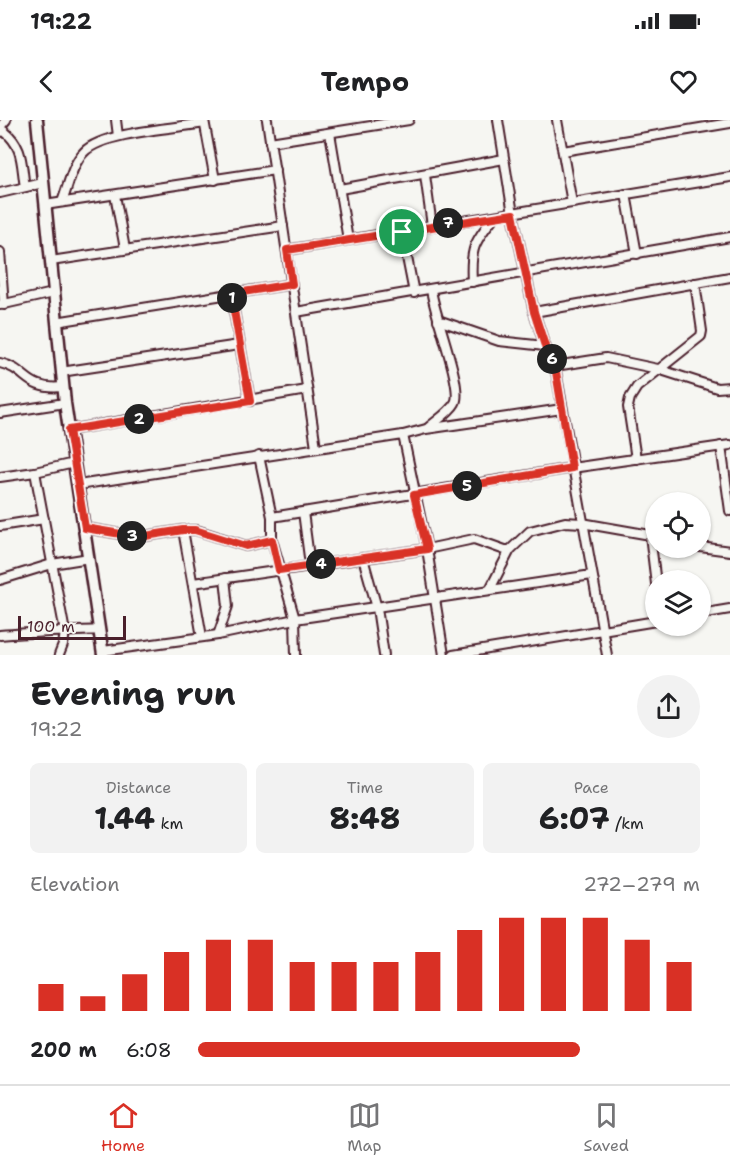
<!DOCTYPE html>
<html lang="en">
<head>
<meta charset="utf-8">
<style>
	body { margin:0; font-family:"Shantell Sans",sans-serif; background:#f2f2f2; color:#202124; height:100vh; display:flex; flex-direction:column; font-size:22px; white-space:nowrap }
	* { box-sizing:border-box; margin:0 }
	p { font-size:20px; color:#757577 }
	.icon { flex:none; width:33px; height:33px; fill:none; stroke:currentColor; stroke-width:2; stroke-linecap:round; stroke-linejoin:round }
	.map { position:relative; height:535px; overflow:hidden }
	.side { display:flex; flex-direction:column; background:#fff; flex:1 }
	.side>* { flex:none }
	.controls { position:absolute; left:645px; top:372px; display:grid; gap:12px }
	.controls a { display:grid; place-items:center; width:66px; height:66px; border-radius:50%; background:#fff; box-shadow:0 2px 4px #0004; font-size:30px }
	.scale { position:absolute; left:18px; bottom:15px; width:108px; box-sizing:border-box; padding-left:6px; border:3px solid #4a1f2b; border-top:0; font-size:16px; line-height:21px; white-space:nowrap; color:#4a1f2b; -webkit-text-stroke:4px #f6f6f2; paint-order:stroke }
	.pin { position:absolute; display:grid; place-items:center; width:51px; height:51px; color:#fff; margin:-26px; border:3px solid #fff; border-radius:50%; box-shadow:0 2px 6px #0007 }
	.km { position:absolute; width:30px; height:30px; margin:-15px; border-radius:50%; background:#222; color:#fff; font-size:16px; line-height:30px; text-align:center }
	.round { display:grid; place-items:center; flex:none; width:63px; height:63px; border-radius:32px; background:#f2f2f2 }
	.head { display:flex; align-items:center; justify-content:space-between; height:102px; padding:0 30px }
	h1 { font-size:33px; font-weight:700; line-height:45px }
	.figures { display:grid; grid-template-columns:repeat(3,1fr); gap:9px; height:102px; padding:6px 30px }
	.figures div { display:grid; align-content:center; border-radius:9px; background:#f2f2f2; text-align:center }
	.figures b { font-size:30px; font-weight:700 }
	.figures small { font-size:16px; font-weight:400 }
	.figures p { font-size:16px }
	.chart { height:168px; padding:12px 30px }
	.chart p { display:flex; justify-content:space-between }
	.chart svg { width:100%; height:108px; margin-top:6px; stroke:#d93025; stroke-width:6 }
	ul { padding:0 30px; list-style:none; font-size:20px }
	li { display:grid; grid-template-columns:96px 72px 1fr; align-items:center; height:45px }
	li i { height:15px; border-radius:8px; background:#d93025 }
	.status { display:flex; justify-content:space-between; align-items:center; height:42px; padding:0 30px; background:#fff; direction:ltr }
	.status svg { height:16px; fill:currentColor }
	header { display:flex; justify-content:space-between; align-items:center; height:78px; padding:0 30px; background:#fff; font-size:27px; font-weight:700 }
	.dock { display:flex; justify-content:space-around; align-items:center; height:84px; border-top:2px solid #e0e0e0; background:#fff; font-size:16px; color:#757577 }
	.dock a { display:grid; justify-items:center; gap:3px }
	.dock .on { color:#d93025 }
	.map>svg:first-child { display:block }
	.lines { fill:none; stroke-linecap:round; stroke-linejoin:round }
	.street-casing { stroke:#4a1f2b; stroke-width:12 }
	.secondary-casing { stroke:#4a1f2b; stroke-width:15 }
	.street { stroke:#f6f6f2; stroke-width:8 }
	.secondary { stroke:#f6f6f2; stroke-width:10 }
	.route-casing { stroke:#fff; stroke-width:12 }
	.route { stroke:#d93025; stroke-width:8 }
</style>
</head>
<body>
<div class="status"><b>19:22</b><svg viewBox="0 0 49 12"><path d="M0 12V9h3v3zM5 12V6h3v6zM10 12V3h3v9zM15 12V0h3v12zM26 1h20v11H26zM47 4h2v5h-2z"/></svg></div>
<header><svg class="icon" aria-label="back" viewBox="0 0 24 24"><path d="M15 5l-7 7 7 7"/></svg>Tempo<svg class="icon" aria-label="heart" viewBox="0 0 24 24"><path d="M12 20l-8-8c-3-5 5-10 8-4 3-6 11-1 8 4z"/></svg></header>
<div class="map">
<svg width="730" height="535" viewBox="0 0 730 535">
	<rect width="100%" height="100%" fill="#f6f6f2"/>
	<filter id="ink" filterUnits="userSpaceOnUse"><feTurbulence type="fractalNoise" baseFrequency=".0167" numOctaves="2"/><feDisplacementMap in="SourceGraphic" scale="12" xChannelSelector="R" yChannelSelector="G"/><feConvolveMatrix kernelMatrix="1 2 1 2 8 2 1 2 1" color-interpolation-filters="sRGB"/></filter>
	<g filter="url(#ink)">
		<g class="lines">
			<defs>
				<g id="street">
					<path d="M 116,0 L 118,16"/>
					<path d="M 204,0 L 215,60"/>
					<path d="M 267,0 L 316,327"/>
					<path d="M 498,0 L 513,94 L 534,192 L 545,226 L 555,246 L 607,535"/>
					<path d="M 557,0 L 572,83"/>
					<path d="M 0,7 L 6,0"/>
					<path d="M 0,12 L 4,11 C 24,27 21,44 25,67"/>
					<path d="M 330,13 L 348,120"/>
					<path d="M 270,22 L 409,0"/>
					<path d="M 563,31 L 730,3"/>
					<path d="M 425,55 L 432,106"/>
					<path d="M 340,69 L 504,39"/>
					<path d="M 0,73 L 43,63"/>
					<path d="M 626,74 L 637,134"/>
					<path d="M 115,75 L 125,129"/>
					<path d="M 62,82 C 68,67 72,44 84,32 C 103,12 176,8 204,3"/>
					<path d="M 45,85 L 275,50"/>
					<path d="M 402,112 L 414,173"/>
					<path d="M 287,130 L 730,57"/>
					<path d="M 0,132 L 4,185"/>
					<path d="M 51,141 L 283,106"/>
					<path d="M 472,162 C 470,129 474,122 494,97"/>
					<path d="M 231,174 L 250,281"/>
					<path d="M 0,185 L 53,173"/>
					<path d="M 296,192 L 730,117"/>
					<path d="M 534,192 L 730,157"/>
					<path d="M 438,200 L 499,221 L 545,226"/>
					<path d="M 56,202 L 292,164"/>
					<path d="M 0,243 C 28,249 25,271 63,267"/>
					<path d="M 555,246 L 606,238 L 658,249 L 717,268 L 730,267"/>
					<path d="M 61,252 L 239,225"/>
					<path d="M 0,293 L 65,283"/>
					<path d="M 428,308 C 436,301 450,292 455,283 C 464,268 433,192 431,169"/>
					<path d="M 69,310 L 307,270"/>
					<path d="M 403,315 L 427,429 L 444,535"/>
					<path d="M 721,326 L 730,391"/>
					<path d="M 259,336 L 272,397 L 272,420 L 295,499 L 296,535"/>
					<path d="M 636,339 L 628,287 L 630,278 L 637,267 L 701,216 L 702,211 L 695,163"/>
					<path d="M 35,352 L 65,512 L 63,525 L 59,535"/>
					<path d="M 0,357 L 35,352 L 74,343"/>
					<path d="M 78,365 L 403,315 L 426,309 L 562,289"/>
					<path d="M 303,392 L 310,445"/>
					<path d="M 272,397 L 572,348 L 730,325"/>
					<path d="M 0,406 L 44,399"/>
					<path d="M 85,408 L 139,417 L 183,410 L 196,410 L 246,426 L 272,420"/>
					<path d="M 183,410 L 202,517"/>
					<path d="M 650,415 L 656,464"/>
					<path d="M 700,427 L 730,431"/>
					<path d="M 363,438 L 377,488 L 384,535"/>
					<path d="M 0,460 L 52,444 L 89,438"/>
					<path d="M 193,463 L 427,429 L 474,419 L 505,430 L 510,430 L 530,411 L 565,402 L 582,403 L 656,416"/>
					<path d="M 490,469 L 510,430"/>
					<path d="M 700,494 L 730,489"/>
					<path d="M 0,515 C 33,512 66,512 100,510"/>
					<path d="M 218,515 L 228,486 L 225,458"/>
					<path d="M 103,531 L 218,515 L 295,499 L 592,455"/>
					<path d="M 453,535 L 656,501"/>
				</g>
				<path id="secondary" d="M 37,0 L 65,283 L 103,535"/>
			</defs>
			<use href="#street" class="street-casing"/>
			<use href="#secondary" class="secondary-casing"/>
			<use href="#street" class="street"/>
			<use href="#secondary" class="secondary"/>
		</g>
	</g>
	<g class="lines" filter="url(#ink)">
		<defs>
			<path id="route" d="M 513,94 L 534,192 L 545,226 L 555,246 L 572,348 L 414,375 L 427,429 L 279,450 L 272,420 L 246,426 L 195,410 L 183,410 L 139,417 L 85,408 L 69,310 L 250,281 L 231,174 L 292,164 L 287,130 Z"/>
		</defs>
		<use href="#route" class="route-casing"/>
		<use href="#route" class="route"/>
	</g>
</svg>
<div class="controls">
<a><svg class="icon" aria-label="locate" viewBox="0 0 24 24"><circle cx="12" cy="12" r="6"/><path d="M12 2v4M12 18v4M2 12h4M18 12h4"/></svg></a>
<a><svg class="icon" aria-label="layers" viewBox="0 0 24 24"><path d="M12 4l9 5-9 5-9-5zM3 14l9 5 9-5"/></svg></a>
</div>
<div class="scale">100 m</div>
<div class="pin" style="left:402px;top:112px;background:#1e9e55"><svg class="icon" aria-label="arrive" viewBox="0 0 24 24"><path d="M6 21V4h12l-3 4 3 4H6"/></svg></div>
<b class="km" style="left:232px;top:178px">1</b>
<b class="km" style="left:139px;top:299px">2</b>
<b class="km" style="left:132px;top:416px">3</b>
<b class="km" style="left:321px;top:444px">4</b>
<b class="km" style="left:467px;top:366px">5</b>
<b class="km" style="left:552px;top:239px">6</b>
<b class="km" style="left:448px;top:103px">7</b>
</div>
<section class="side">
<div class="head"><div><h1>Evening run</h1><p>19:22</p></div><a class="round"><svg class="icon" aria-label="share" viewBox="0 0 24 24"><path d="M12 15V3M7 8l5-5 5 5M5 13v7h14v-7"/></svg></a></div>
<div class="figures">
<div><p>Distance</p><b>1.44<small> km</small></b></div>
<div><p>Time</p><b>8:48</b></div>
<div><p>Pace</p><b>6:07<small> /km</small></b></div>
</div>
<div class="chart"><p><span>Elevation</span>272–279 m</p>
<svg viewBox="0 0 160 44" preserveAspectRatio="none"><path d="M5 44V33M15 44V38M25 44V29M35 44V20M45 44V15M55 44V15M65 44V24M75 44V24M85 44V24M95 44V20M105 44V11M115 44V6M125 44V6M135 44V6M145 44V15M155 44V24"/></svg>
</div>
<ul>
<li><b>200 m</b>6:08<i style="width:76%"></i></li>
</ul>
</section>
<nav class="dock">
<a class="on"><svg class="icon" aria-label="home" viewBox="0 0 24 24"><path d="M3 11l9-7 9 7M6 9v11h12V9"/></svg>Home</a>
<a><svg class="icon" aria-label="map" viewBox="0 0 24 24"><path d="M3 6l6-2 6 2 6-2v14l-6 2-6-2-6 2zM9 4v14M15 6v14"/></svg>Map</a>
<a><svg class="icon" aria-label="saved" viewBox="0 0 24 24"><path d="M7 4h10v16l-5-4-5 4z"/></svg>Saved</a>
</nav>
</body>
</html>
